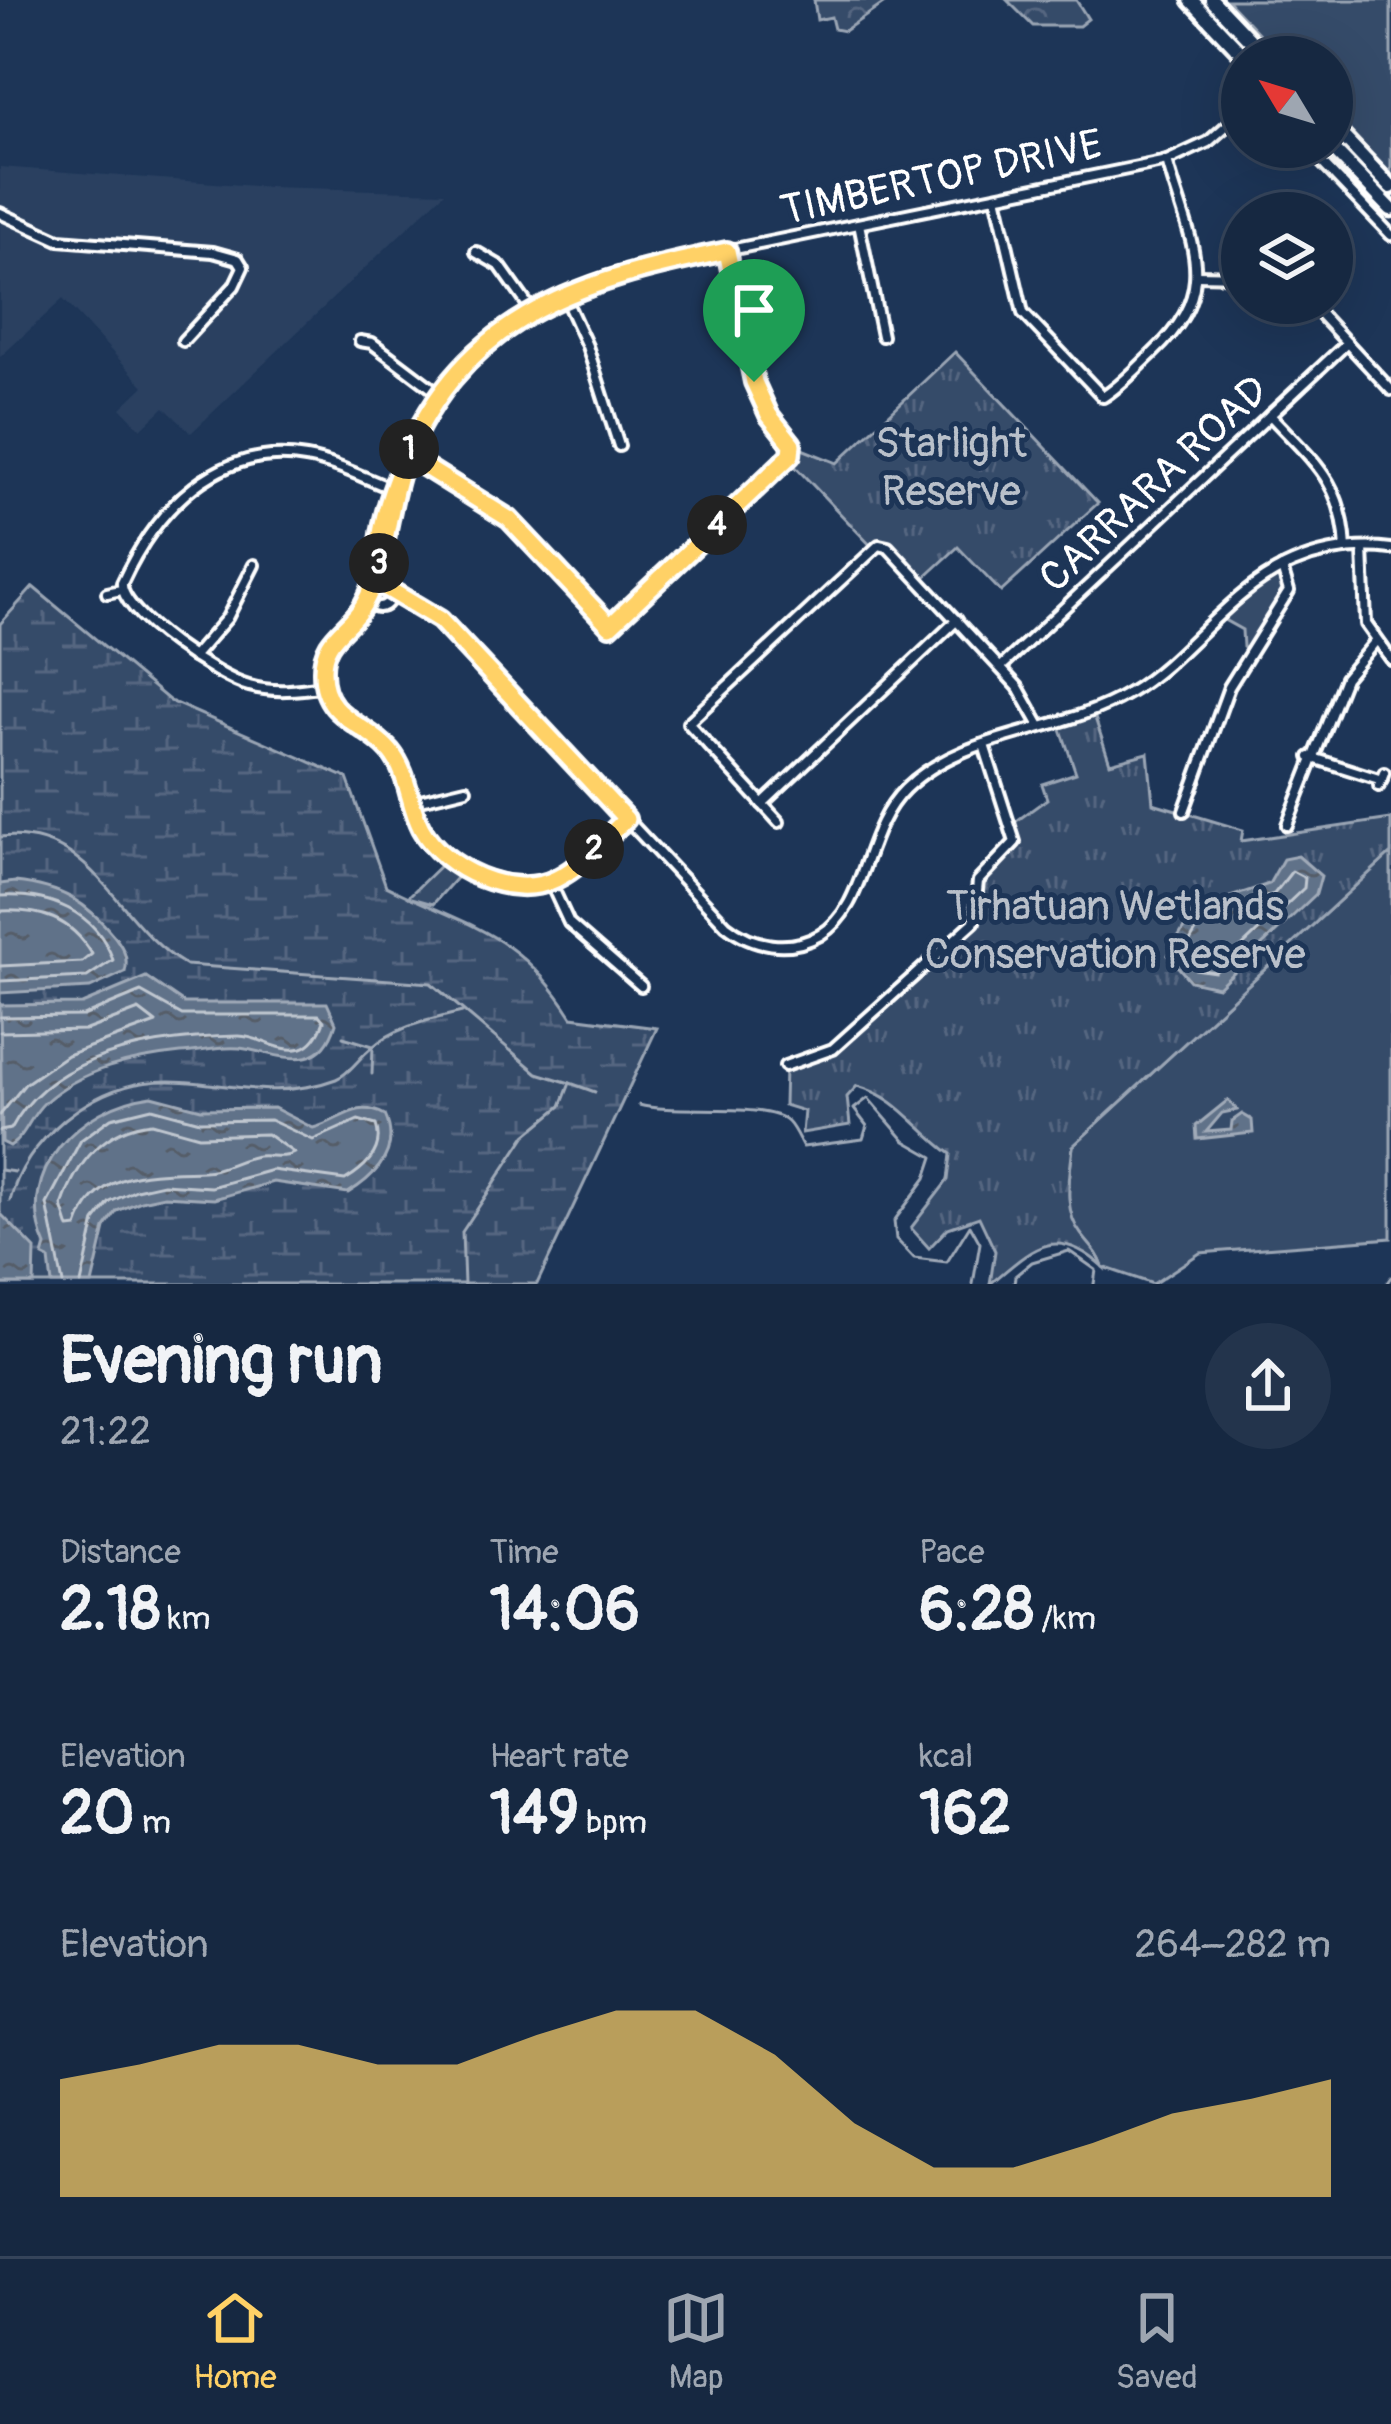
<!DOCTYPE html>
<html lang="en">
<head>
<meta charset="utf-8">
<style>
	body { margin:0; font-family:Pangolin,sans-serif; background:#23344c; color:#f1f3f6; height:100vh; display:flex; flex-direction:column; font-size:45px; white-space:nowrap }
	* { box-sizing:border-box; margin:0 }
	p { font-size:39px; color:#9ea6b1 }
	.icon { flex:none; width:66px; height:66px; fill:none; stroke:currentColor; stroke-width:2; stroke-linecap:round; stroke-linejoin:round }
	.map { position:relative; height:1284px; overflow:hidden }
	.details { display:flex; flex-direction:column; background:#162841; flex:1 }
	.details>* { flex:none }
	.needle { width:78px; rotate:308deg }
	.fabs { position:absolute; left:1221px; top:36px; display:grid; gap:24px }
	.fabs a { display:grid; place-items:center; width:132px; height:132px; border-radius:50%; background:#162841; box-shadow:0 12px 48px #0002,0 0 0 3px #35445a; font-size:60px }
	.pin { position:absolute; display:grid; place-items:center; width:102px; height:102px; color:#fff; margin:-123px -51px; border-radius:50% 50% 50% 0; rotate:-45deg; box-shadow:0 0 12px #0007 }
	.pin .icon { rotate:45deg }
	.km { position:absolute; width:60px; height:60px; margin:-30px; border-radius:50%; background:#222; color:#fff; font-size:33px; line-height:60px; text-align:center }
	.round { display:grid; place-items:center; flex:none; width:126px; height:126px; border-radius:63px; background:#23344c }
	.overview { display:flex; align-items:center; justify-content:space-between; height:204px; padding:0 60px }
	h1 { font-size:66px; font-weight:700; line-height:90px }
	.stats { display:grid; grid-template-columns:repeat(3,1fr); gap:18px; height:204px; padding:12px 60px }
	.stats div { display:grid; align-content:center }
	.stats b { font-size:60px; font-weight:700 }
	.stats small { font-size:33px; font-weight:400 }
	.stats p { font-size:33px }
	.chart { height:336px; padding:24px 60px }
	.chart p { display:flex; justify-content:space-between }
	.chart svg { width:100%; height:216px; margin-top:12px; fill:#ffd166; opacity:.7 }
	.dock { display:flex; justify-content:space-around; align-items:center; height:168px; border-top:3px solid #35445a; background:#162841; font-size:33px; color:#9ea6b1 }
	.dock a { display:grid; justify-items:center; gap:6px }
	.dock .selected { color:#ffd166 }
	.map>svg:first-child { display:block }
	.built { fill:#2a4161 }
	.green { fill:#364b69; stroke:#9aa5b4; stroke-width:3 }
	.forest { fill:url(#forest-crowns); stroke:#9aa5b4; stroke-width:3 }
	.wetland { fill:url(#wetland-marsh); stroke:#9aa5b4; stroke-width:3 }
	.park { fill:url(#park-tufts); stroke:#9aa5b4; stroke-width:3 }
	.water { fill:url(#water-ripples); stroke:#a0aab8; stroke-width:3 }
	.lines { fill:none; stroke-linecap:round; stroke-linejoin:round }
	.shore { stroke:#c0c7d0; stroke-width:3 }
	.stream { stroke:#a0aab8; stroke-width:3 }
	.minor-casing { stroke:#fff; stroke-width:16 }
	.highway-casing { stroke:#fff; stroke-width:21 }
	.minor { stroke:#1d3557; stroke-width:8 }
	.highway { stroke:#1d3557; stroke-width:12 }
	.route-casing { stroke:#fff; stroke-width:24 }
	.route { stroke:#ffd166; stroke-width:15 }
	.labels { text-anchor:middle; stroke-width:10; stroke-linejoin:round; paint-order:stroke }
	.street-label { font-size:42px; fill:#fff; stroke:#1d3557 }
	.park-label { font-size:42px; fill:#b9c0ca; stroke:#1d3557 }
</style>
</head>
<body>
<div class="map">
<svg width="1391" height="1284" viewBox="0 0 1391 1284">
	<defs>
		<pattern id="forest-crowns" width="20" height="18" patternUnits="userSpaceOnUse" patternTransform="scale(3)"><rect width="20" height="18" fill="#364b69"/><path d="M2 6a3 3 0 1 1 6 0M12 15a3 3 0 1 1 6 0" fill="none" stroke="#546680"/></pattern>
		<pattern id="wetland-marsh" width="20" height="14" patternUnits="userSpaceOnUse" patternTransform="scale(3)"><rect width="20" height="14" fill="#364b69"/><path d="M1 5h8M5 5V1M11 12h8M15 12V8" fill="none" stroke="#546680"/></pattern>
		<pattern id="park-tufts" width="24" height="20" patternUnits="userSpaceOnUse" patternTransform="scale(3)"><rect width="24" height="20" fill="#364b69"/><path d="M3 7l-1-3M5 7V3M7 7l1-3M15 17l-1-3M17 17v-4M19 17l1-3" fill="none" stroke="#546680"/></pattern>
		<pattern id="water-ripples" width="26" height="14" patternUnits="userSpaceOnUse" patternTransform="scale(3)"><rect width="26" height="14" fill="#617289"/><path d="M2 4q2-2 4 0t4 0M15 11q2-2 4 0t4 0" fill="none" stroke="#555d67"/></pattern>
	</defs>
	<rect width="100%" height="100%" fill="#1d3557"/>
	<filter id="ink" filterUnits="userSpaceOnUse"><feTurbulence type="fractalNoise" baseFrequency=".00833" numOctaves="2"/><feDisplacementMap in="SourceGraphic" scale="24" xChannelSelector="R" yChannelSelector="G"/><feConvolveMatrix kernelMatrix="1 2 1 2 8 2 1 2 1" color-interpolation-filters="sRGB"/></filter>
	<g filter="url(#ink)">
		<path class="built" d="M 0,167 L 268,187 L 445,192 L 191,433 L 164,407 L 141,429 L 121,408 L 144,386 L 63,299 L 0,357 Z"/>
		<g class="green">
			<path d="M 1227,0 L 1391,0 L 1391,175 L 1332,112 L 1332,57 L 1281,57 Z"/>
			<path d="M 1282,568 L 1289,584 L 1250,651 L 1243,647 L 1242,630 L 1217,616 Z"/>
			<path d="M 1391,853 L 1391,1238 L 1200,1253 L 1153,1284 L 1103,1267 C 1098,1252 1090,1246 1080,1234 C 1062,1211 1070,1174 1073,1146 Z"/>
		</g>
		<g class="forest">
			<path d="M 814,0 L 889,0 L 844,31 L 834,29 L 831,17 L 817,20 Z"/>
			<path d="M 1007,0 L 1076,0 L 1088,19 L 1079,26 L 1033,26 Z"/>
		</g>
		<path class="wetland" d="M 33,587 L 170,701 L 347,778 L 386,886 C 470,928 518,931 572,1017 L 657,1028 L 537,1284 L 0,1284 L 0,624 Z"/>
		<g class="park">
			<path d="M 955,352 L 1098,503 L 1001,592 L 958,547 L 921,581 L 888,547 L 874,549 L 788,459 L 792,445 L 837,463 Z"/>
			<path d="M 1092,709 L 1110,763 L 1148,753 L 1153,803 L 1243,830 L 1241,841 L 1391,819 L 1391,853 L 1073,1146 C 1070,1174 1062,1210 1081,1234 C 1090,1246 1098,1252 1103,1267 C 1054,1222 1030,1251 990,1284 L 995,1251 L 979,1217 L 948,1228 L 929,1248 L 911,1228 L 948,1180 L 951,1154 C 915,1128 899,1097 857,1086 L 847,1097 L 850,1125 L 802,1133 L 804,1111 L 784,1105 L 785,1066 L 827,1053 L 972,925 L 978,881 L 1012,848 L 1011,825 L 1047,799 L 1042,784 L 1076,773 L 1058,721 Z"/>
			<path d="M 447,859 L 464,869 L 433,904 L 408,897 Z"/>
		</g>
		<g class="water">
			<path d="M 1298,856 L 1321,876 L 1316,894 L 1218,987 L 1190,981 L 1168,955 L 1195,909 L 1269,884 L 1283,859 Z"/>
			<path d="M 15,882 C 61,887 86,901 115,937 C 123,948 129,958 125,972 L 90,988 L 0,993 L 0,884 Z"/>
			<path d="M 146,977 L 184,1003 L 327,1003 L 336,1023 C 321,1074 284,1056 246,1049 C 227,1045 201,1052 181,1053 C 133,1058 81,1069 44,1103 C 30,1116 26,1136 10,1146 L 2,1142 L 0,1005 L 82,1004 Z"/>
			<path d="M 152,1096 L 201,1109 L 274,1108 L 313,1128 C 342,1121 355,1099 385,1115 C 401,1150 377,1175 348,1193 L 273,1182 L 214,1199 L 164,1196 L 141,1201 L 117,1211 L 105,1228 L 92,1284 L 52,1284 L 49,1259 L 43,1256 L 46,1246 C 13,1173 80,1105 152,1096 Z"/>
			<path d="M 1228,1100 L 1237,1110 L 1222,1113 L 1206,1132 L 1231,1130 L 1232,1121 L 1242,1114 L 1252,1120 L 1253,1133 L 1197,1139 L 1196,1126 Z"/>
			<path d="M 0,1213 L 35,1249 L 34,1284 L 0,1284 Z"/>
		</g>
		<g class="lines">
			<g class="shore">
				<path d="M 1292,871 L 1305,878 L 1304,888 L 1215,972 L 1195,969 L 1184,952 L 1203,919 L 1274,894 Z"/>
				<path d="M 0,896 C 48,893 96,911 113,960 L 87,977 L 0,981"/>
				<path d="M 0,911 C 40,909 71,918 92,954 L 82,962 L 0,966"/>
				<path d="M 0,1017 L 83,1016 L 141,992 L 182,1015 L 319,1015 L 324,1021 C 320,1032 314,1044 302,1048 C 280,1054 260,1036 239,1036 C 159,1037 52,1051 11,1129 L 0,1131"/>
				<path d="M 0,1032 L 86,1030 L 139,1010 L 156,1023 L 67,1055 L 25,1084 L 0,1115"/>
				<path d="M 152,1123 L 199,1136 L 267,1134 L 294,1153 C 284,1159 271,1155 258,1156 C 239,1158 222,1171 204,1171 C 153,1173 96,1168 77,1227 L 69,1228 L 62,1206 C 76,1163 104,1128 152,1123 Z"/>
				<path d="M 63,1284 L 47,1204 L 81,1140 L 111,1118 L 152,1108 L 200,1121 L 270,1120 L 313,1140 L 358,1120 L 376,1125 C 385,1150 365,1168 345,1180 L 272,1170 L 211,1187 L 163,1184 L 136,1190 L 110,1202 L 95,1221 L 81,1284"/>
			</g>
			<g class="stream">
				<path d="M 0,837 C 95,827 117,926 186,965 L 431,983 L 537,1073 L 570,1083"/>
				<path d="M 343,1037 L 373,1046 L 372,1074"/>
				<path d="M 639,1105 C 674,1115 768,1101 788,1122 C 794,1128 799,1140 803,1147 L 863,1139 L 867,1126 L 854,1109 L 868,1098 L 905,1141 L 933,1157 L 926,1178 L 894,1221 L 896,1239 L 914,1258 L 947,1262 L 970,1225 L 980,1243 L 973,1284"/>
				<path d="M 0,1170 L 15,1172"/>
				<path d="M 10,1201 C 18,1168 39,1141 65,1119 C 164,1039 237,1116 336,1079 C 349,1074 359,1058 370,1049 C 396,1026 429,1020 462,1012"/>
				<path d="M 464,1284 L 462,1232 L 526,1135 L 561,1106 L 570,1083 L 595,1092"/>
				<path d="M 1014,1284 L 1015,1276 L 1032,1262 L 1069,1251 L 1096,1270 L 1094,1284"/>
				<path d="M 1386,1284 L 1391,1277"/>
			</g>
			<defs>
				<g id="minor">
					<path d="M 1307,147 L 1391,235"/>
					<path d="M 996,196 L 1023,313 L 1103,397 C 1121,386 1137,368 1153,353 C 1224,286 1189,243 1167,161"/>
					<path d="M 0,213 L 59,240 L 213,252 L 238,259 L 243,267 L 234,286 L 183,341"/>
					<path d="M 859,224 L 882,336"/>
					<path d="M 476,252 L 500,266 L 532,311"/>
					<path d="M 1197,275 L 1242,276"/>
					<path d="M 563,294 L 587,346 L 619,446"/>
					<path d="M 1310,303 L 1391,390"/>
					<path d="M 360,341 L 372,343 L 441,395"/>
					<path d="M 1270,415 C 1314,462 1343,482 1346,549"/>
					<path d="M 406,455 L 509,519 L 610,625 L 792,452 L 757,389 L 727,251"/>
					<path d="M 1363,548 L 1366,624 L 1391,659"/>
					<circle cx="379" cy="596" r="11"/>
					<path d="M 372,587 C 384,556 383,521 393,488 C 428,380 518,300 627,271 L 1167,161 L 1208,142 L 1242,112"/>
					<path d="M 107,593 L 121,590"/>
					<path d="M 390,594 L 440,620 L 726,925 C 752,946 789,953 820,935 C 868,906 862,831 905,789 C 965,730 1060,735 1129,693 C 1190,656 1227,591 1293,563 C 1324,550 1358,545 1391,549"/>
					<path d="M 368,599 C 349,625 321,637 323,674 C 324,721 368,723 392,753 C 410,775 408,805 422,829 C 434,851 454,866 477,874 C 553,899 574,870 626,819"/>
					<path d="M 193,657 L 227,618 L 254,565"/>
					<path d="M 1001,667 L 1347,343"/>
					<path d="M 324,686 C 299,690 274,693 249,686 C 220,679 119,613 122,583 C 156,509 218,443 306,458 C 336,463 364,478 393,489"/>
					<path d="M 1310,757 L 1382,780"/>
					<path d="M 1379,786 L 1384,773"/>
					<path d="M 412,802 L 466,789"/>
					<path d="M 762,804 L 957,620"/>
					<path d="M 1184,811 L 1229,687 L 1289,591 L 1282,568"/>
					<path d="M 779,822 L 688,723 L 879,545 L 888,547 L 1018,687 L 1040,726"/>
					<path d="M 1287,825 L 1345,678 L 1375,642"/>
					<path d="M 550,882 L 569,923 L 641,986"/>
					<path d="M 785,1066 L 833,1049 L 974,922 L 978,881 L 1015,842 L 984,745"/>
				</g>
				<g id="highway">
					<path d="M 1191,0 L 1245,57"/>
					<path d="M 1212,0 L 1266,57"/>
					<path d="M 1332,125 L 1391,187"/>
					<path d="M 1331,147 L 1391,209"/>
				</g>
			</defs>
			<use href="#minor" class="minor-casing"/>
			<use href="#highway" class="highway-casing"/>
			<use href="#minor" class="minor"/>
			<use href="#highway" class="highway"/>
		</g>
	</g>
	<g class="lines" filter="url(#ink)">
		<defs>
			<path id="route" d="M 754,382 L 727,251 C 573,282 457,317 397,478 C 385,510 372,553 383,586 L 440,620 L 626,819 C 604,839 583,866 556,879 C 512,901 443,869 421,828 C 408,803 409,774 390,751 C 365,722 323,719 323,672 C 322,636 350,630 364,604 C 387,563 387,502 406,455 L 509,519 L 610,626 L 791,455 L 792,444 L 769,415 L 754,382"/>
		</defs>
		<use href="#route" class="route-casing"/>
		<use href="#route" class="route"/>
	</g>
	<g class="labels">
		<g class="street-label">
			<text transform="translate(941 176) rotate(-12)" y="15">TIMBERTOP DRIVE</text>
			<text transform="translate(1153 483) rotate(-43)" y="15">CARRARA ROAD</text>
		</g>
		<g class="park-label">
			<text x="951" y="457">Starlight<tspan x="951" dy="48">Reserve</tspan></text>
			<text x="1115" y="920">Tirhatuan Wetlands<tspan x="1115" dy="48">Conservation Reserve</tspan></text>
		</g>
	</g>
</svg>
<div class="fabs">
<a><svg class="needle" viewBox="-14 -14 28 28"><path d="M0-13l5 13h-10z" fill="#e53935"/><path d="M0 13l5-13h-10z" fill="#9ea6b1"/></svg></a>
<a><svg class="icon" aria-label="layers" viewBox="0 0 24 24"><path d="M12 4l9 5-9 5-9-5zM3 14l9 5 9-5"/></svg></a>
</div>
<div class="pin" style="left:754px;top:382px;background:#1e9e55"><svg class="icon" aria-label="arrive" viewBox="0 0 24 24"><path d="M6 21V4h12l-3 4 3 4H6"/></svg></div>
<b class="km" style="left:409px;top:449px">1</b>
<b class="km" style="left:594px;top:849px">2</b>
<b class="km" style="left:379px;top:563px">3</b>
<b class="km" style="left:717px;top:525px">4</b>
</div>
<section class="details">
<div class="overview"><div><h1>Evening run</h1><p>21:22</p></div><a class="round"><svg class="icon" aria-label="share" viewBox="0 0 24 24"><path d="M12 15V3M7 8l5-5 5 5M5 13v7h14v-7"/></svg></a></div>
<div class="stats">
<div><p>Distance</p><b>2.18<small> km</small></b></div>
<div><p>Time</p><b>14:06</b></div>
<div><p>Pace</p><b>6:28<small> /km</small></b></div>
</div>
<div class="stats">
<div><p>Elevation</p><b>20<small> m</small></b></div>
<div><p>Heart rate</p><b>149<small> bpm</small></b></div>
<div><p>kcal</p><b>162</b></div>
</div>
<div class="chart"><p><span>Elevation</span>264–282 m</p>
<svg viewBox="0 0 160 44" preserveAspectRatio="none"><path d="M0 44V20L10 17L20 13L30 13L40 17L50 17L60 11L70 6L80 6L90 15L100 29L110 38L120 38L130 33L140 27L150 24L160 20V44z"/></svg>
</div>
</section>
<nav class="dock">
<a class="selected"><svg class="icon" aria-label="home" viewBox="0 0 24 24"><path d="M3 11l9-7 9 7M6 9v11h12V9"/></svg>Home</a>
<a><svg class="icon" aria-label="map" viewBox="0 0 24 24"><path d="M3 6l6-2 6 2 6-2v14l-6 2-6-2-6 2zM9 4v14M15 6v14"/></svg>Map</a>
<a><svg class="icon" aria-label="saved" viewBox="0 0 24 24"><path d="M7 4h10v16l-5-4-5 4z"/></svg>Saved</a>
</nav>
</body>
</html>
